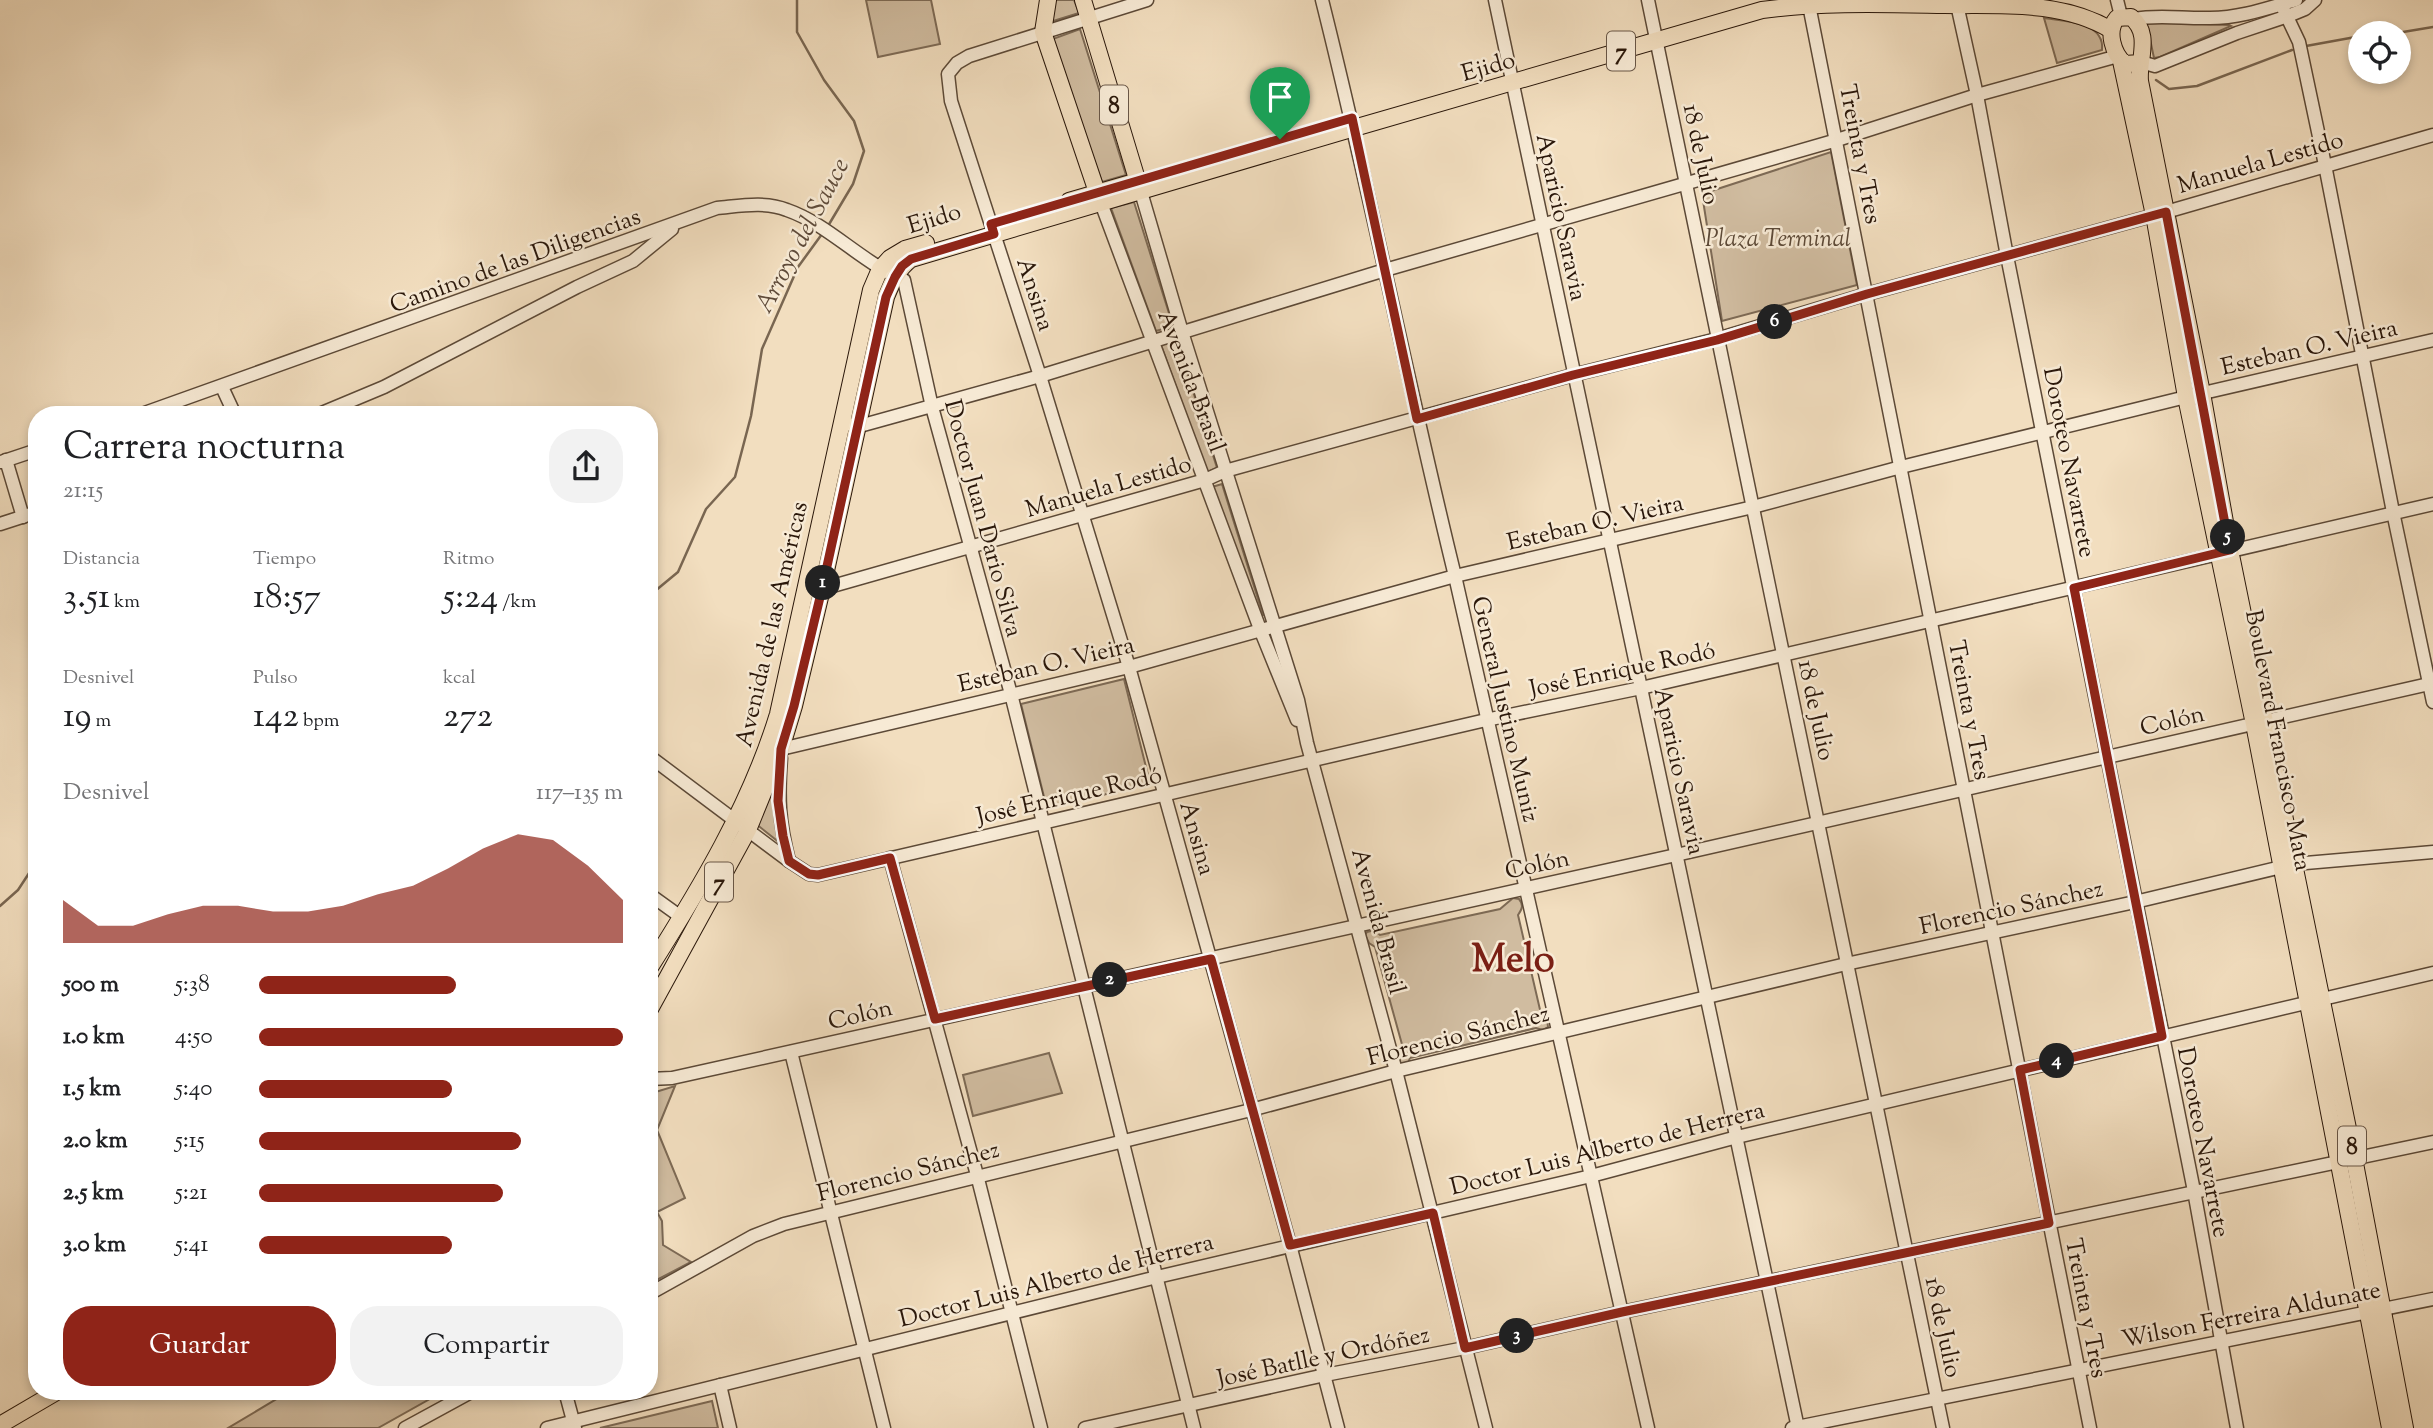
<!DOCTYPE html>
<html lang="es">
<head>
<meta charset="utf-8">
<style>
	body { margin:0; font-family:"Sorts Mill Goudy",serif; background:#f2f2f2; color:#202124; height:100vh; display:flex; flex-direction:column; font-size:26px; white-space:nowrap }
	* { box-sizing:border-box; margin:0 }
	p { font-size:23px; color:#757577 }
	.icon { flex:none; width:38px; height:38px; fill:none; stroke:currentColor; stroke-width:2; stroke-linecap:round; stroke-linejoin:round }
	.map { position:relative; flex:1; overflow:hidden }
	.side { position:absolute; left:28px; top:406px; width:630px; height:994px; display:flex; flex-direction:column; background:#fff; border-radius:28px; box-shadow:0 4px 10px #0003 }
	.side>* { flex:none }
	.tools { position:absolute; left:2348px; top:21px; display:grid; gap:14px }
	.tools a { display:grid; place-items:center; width:63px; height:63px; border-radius:50%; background:#fff; box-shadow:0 4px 10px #0003; font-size:35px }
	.pin { position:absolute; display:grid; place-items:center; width:60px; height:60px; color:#fff; margin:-72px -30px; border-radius:50% 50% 50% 0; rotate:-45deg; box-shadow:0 0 7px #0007 }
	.pin .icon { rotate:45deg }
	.km { position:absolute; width:35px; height:35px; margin:-18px; border-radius:50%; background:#222; color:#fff; font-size:19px; line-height:35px; text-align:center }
	.round { display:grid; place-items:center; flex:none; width:74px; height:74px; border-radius:28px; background:#f2f2f2 }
	.headline { display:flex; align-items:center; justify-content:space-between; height:119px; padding:0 35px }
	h1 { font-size:38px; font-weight:600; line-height:52px }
	.metrics { display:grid; grid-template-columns:repeat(3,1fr); gap:10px; height:119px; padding:7px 35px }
	.metrics div { display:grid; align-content:center }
	.metrics b { font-size:35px; font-weight:600 }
	.metrics small { font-size:19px; font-weight:400 }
	.metrics p { font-size:19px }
	.chart { height:196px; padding:14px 35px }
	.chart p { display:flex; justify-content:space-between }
	.chart svg { width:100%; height:126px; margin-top:7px; fill:#8f2418; opacity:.7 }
	.action { display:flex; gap:14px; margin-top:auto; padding:14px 35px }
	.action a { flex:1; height:80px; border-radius:28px; background:#8f2418; color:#fff; font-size:28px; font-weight:600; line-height:80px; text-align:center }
	.action a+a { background:#f2f2f2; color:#202124 }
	ul { padding:0 35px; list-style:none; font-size:23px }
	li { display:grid; grid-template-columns:112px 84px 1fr; align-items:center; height:52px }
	li i { height:18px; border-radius:9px; background:#8f2418 }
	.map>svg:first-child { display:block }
	.green { fill:#d0bca0; stroke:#7d6a55; stroke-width:2 }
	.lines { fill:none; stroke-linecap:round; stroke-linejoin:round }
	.stream { stroke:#796651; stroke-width:2.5 }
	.minor-casing { stroke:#5c4937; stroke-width:15 }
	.major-casing { stroke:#2a170a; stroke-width:18 }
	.minor { stroke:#f7ead5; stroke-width:12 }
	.major { stroke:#f2debf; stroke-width:16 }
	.route-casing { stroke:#fff; stroke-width:14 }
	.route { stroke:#8f2418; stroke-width:9 }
	.labels { text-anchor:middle; stroke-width:5; stroke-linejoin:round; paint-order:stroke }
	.shield { fill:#f7ead5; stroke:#685647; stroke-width:2 }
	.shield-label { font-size:23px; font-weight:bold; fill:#2a170a }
	.street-label { font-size:24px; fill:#2a170a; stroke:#f7ead5 }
	.park-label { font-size:24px; font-style:italic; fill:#5c4937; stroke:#f7ead5 }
	.water-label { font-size:26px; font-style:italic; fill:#5f4b3a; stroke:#f7ead5 }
	.town-label { font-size:38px; font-weight:bold; fill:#7a1f14; stroke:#f7ead5 }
</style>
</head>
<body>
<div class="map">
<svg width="2433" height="1428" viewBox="0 0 2433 1428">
	<rect width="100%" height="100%" fill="#f2debf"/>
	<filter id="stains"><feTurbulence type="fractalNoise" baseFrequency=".00286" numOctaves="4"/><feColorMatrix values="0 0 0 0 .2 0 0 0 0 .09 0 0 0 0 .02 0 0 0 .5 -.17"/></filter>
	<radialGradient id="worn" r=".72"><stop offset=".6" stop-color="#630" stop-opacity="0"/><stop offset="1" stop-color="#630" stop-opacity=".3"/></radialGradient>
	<g class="green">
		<path d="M 866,0 L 931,0 L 940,44 L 878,57 Z"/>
		<path d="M 1054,0 L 1074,0 L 1079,13 L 1050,22 Z"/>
		<path d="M 2044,18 C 2063,21 2105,21 2102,50 L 2057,63 Z"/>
		<path d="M 2150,22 L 2229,25 L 2231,26 L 2160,57 L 2154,58 L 2147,25 Z"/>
		<path d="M 1080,29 L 1126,175 L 1102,182 L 1050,40 Z"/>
		<path d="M 1831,152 L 1857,285 L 1722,321 L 1702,194 Z"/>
		<path d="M 1134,202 L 1173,326 L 1156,331 L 1111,208 Z"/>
		<path d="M 1177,340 L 1217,468 L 1207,472 L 1161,345 Z"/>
		<path d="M 1222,484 L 1263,615 L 1259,617 L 1212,487 Z"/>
		<path d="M 1124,679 L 1150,783 L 1047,809 L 1021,704 Z"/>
		<path d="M 776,773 L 780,843 L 756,824 Z"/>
		<path d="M 1513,898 L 1519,899 C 1524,905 1522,909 1518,915 L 1541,1014 L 1547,1019 L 1548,1027 L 1543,1030 L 1536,1028 L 1410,1058 L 1408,1063 L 1400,1064 L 1397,1055 L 1403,1048 L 1375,947 L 1369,943 L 1365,935 L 1367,932 L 1375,930 L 1380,935 L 1500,909 Z"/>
		<path d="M 1049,1053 L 1062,1093 L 973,1116 L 963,1075 Z"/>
		<path d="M 675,1086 L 657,1130 L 685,1198 L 657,1212 L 662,1221 L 663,1245 L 691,1262 L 649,1284 L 649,1094 Z"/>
		<path d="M 290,1391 L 444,1391 L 378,1428 L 228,1428 Z"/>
		<path d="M 712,1401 L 718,1428 L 600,1428 Z"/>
	</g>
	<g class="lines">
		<g class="stream">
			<path d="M 797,0 L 797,32 L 824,80 L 854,121 L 864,151 L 853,184 L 828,226"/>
			<path d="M 2397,33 L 2433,27"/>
			<path d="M 2306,46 L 2361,36"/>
			<path d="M 2156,80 L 2169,89 L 2197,86 L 2292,50"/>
			<path d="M 649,596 L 678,572 L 706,509 L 735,477 L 751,416 L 762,349 L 798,267 L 822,234"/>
			<path d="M 0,906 L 18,890 L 37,861"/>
		</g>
		<defs>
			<g id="minor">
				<path d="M 1147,0 L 969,56 L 957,63 L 948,74 L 951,101 L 1040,376 L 1129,667 L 1290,1245 L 1338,1428"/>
				<path d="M 1322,0 C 1370,191 1408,385 1455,576 L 1648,1428"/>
				<path d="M 1495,0 L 1798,1428"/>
				<path d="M 1648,0 L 1943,1428"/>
				<path d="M 1808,0 L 2090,1428"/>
				<path d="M 1956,0 L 1977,95 L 2007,256 L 2194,1191 L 2237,1428"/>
				<path d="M 2117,0 L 2121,16"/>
				<path d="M 2281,4 L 2299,42 L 2325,165 L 2393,512 L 2433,702"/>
				<path d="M 2134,19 C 2159,14 2185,19 2210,18 C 2240,18 2268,8 2296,0"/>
				<path d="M 2141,62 L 2155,66 L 2237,33 L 2288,16 L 2305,9 L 2315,0"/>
				<path d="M 1141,192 L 1182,332 L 1298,700 L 1307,743 L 1396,1071 L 1486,1428"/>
				<path d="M 1101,203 L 1260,629 L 1297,720"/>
				<path d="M 222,387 L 235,415"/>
				<path d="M 139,415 L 717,208 C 740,206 765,201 787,210 C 828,224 862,263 904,280 L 932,407 L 1011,694 L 1194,1428"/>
				<path d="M 317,415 L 384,387 L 577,287 L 633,261 L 672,229"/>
				<path d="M 851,425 L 856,427 L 1040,376 L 1385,270 L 1837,140 L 1977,95 L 2118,56"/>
				<path d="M 6,460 L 23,517"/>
				<path d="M 1,462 L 37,450"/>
				<path d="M 0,524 L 37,512"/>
				<path d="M 816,588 L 822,589 L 1205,480 L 1225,471 L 1573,375 L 1717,339 L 1867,294 L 2166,212 L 2433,135"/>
				<path d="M 775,748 L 781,749 L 1129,667 L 1455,576 L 1753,507 L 1901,467 L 2186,397 L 2433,340"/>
				<path d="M 649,756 L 789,861 L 809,874 L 818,875 L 1486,720 L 1641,688 L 2433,504"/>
				<path d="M 781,758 C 778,799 779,821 789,861"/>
				<path d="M 890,858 L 977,1175 L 1041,1428"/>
				<path d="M 649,894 L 681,917"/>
				<path d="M 791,1052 L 884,1428"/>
				<path d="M 649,1079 L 672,1078 L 1676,855 L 2433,683"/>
				<path d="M 649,1294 L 753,1236 L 784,1224 L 1251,1110 L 1396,1071 L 1846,964 L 2135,902 L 2294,864 L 2433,852"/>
				<path d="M 720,1385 L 730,1428"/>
				<path d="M 565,1391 L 575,1428"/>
				<path d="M 405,1428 L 473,1391"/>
				<path d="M 547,1428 L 1157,1277 L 1591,1176 L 1737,1137 L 2433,973"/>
				<path d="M 1085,1428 L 1325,1375 L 1465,1348 L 1622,1312 L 2433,1142"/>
				<path d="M 1792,1428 L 2433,1299"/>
			</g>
			<g id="major">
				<path d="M 1048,0 L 1043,32 L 1100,201"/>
				<path d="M 1083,0 L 1140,189"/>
				<path d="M 2121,61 L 2154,215 L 2186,397 L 2254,724 L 2390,1428"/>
				<path d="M 2140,63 L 2125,64 C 2113,54 2106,31 2117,18 L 2131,17 C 2152,34 2138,59 2140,81 L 2202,393 L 2230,550 L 2354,1158 L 2405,1428"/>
				<path d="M 1069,201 L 1138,181"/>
				<path d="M 649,969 C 700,888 750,806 778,714 L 871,290 L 880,269 L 890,258 L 905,249 L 926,243"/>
				<path d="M 649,1011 L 748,830 L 781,749 L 794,706 L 822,589 L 886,297 C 892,282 897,270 911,259 L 1354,128 L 1762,10 C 1822,2 1883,4 1944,5 C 2000,6 2061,0 2111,30"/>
				<path d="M 0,1425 L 58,1391"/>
			</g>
		</defs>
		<use href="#minor" class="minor-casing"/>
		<use href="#major" class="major-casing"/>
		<use href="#minor" class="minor"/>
		<use href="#major" class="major"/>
	</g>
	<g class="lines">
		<defs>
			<path id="route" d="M 1352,118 L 1417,419 L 1573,375 L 1717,340 L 1867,294 L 2166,212 L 2230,550 L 2074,588 L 2162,1036 L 2020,1070 L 2049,1223 L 1622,1312 L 1465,1348 L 1433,1213 L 1290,1245 L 1211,959 L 935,1019 L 890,858 L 818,875 L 809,874 L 789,861 L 783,836 L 778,801 L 781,749 L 794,706 L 822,589 L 886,297 L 895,277 L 902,266 L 911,259 L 994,234 L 991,224 Z"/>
		</defs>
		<use href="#route" class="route-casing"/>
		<use href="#route" class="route"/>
	</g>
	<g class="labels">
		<g class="shield">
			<rect x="1607" y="31.5" width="28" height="39" rx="5"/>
			<rect x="1100" y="85.5" width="28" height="39" rx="5"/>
			<rect x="705" y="862.5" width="28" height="39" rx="5"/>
			<rect x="2338" y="1126.5" width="28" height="39" rx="5"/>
		</g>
		<g class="shield-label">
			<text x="1621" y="59">7</text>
			<text x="1114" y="113">8</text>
			<text x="719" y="890">7</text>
			<text x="2352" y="1154">8</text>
		</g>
		<g class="street-label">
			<text transform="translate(1488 66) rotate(-16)" y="8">Ejido</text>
			<text transform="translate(1702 154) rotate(78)" y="8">18 de Julio</text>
			<text transform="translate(1861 154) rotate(79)" y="8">Treinta y Tres</text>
			<text transform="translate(2260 162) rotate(-16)" y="8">Manuela Lestido</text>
			<text transform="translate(1562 217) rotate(78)" y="8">Aparicio Saravia</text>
			<text transform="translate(934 218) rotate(-17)" y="8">Ejido</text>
			<text transform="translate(515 260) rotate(-20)" y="8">Camino de las Diligencias</text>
			<text transform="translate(1036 294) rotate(72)" y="8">Ansina</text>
			<text transform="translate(2309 347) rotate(-13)" y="8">Esteban O. Vieira</text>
			<text transform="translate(1192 381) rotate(69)" y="8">Avenida Brasil</text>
			<text transform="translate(2070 462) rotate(79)" y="8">Doroteo Navarrete</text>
			<text transform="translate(1108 486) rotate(-16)" y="8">Manuela Lestido</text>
			<text transform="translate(984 518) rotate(75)" y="8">Doctor Juan Dario Silva</text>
			<text transform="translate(1595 522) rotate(-13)" y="8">Esteban O. Vieira</text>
			<text transform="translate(771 624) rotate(-77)" y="8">Avenida de las Américas</text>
			<text transform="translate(1046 664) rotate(-13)" y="8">Esteban O. Vieira</text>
			<text transform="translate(1622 669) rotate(-12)" y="8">José Enrique Rodó</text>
			<text transform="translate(1506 709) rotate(77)" y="8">General Justino Muniz</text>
			<text transform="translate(1817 710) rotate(78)" y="8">18 de Julio</text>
			<text transform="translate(1970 710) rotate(79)" y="8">Treinta y Tres</text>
			<text transform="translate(2172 720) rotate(-13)" y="8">Colón</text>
			<text transform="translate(2279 740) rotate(79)" y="8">Boulevard Francisco Mata</text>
			<text transform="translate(1680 771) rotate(78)" y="8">Aparicio Saravia</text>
			<text transform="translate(1069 795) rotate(-13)" y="8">José Enrique Rodó</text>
			<text transform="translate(1198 838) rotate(74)" y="8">Ansina</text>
			<text transform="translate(1537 864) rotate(-12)" y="8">Colón</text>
			<text transform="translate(2011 907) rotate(-12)" y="8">Florencio Sánchez</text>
			<text transform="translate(1379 921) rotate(75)" y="8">Avenida Brasil</text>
			<text transform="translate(860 1014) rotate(-13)" y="8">Colón</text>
			<text transform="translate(1458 1035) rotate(-14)" y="8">Florencio Sánchez</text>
			<text transform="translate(2204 1142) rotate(79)" y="8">Doroteo Navarrete</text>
			<text transform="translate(1607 1148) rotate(-14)" y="8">Doctor Luis Alberto de Herrera</text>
			<text transform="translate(908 1171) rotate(-14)" y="8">Florencio Sánchez</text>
			<text transform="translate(1056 1280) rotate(-14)" y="8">Doctor Luis Alberto de Herrera</text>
			<text transform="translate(2087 1308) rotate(79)" y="8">Treinta y Tres</text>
			<text transform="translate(2251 1314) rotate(-11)" y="8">Wilson Ferreira Aldunate</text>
			<text transform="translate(1944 1327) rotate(78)" y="8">18 de Julio</text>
			<text transform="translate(1323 1356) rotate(-12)" y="8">José Batlle y Ordóñez</text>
		</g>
		<g class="park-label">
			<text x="1778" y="246">Plaza Terminal</text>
		</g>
		<g class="water-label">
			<text transform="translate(801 235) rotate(-62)" y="9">Arroyo del Sauce</text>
		</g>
		<g class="town-label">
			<text x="1513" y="971">Melo</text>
		</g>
	</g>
	<rect width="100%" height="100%" filter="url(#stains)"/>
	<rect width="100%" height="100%" fill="url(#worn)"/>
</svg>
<div class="tools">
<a><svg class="icon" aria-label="locate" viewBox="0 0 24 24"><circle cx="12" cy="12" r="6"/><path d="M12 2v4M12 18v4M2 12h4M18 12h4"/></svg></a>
</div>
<div class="pin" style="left:1280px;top:139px;background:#1e9e55"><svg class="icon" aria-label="arrive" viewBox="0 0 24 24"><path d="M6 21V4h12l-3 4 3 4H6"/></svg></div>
<b class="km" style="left:823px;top:583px">1</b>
<b class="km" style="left:1110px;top:980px">2</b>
<b class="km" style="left:1517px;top:1336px">3</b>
<b class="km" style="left:2057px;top:1061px">4</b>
<b class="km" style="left:2228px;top:537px">5</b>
<b class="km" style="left:1775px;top:322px">6</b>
<section class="side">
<div class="headline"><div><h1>Carrera nocturna</h1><p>21:15</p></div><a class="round"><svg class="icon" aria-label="share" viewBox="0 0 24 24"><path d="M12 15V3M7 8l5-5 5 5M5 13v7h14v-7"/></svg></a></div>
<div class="metrics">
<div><p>Distancia</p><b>3.51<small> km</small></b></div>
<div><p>Tiempo</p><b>18:57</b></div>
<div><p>Ritmo</p><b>5:24<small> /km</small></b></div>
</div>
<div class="metrics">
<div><p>Desnivel</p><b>19<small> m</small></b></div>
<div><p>Pulso</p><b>142<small> bpm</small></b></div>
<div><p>kcal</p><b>272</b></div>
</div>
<div class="chart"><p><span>Desnivel</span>117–135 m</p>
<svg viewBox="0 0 160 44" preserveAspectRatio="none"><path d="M0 44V29L10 38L20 38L30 34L40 31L50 31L60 33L70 33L80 31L90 27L100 24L110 18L120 11L130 6L140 8L150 17L160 29V44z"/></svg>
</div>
<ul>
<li><b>500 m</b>5:38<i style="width:54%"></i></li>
<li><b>1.0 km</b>4:50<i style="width:100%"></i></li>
<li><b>1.5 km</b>5:40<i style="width:53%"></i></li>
<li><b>2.0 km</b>5:15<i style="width:72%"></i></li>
<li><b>2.5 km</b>5:21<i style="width:67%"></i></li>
<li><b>3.0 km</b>5:41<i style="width:53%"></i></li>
</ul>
<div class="action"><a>Guardar</a><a>Compartir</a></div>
</section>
</div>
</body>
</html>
